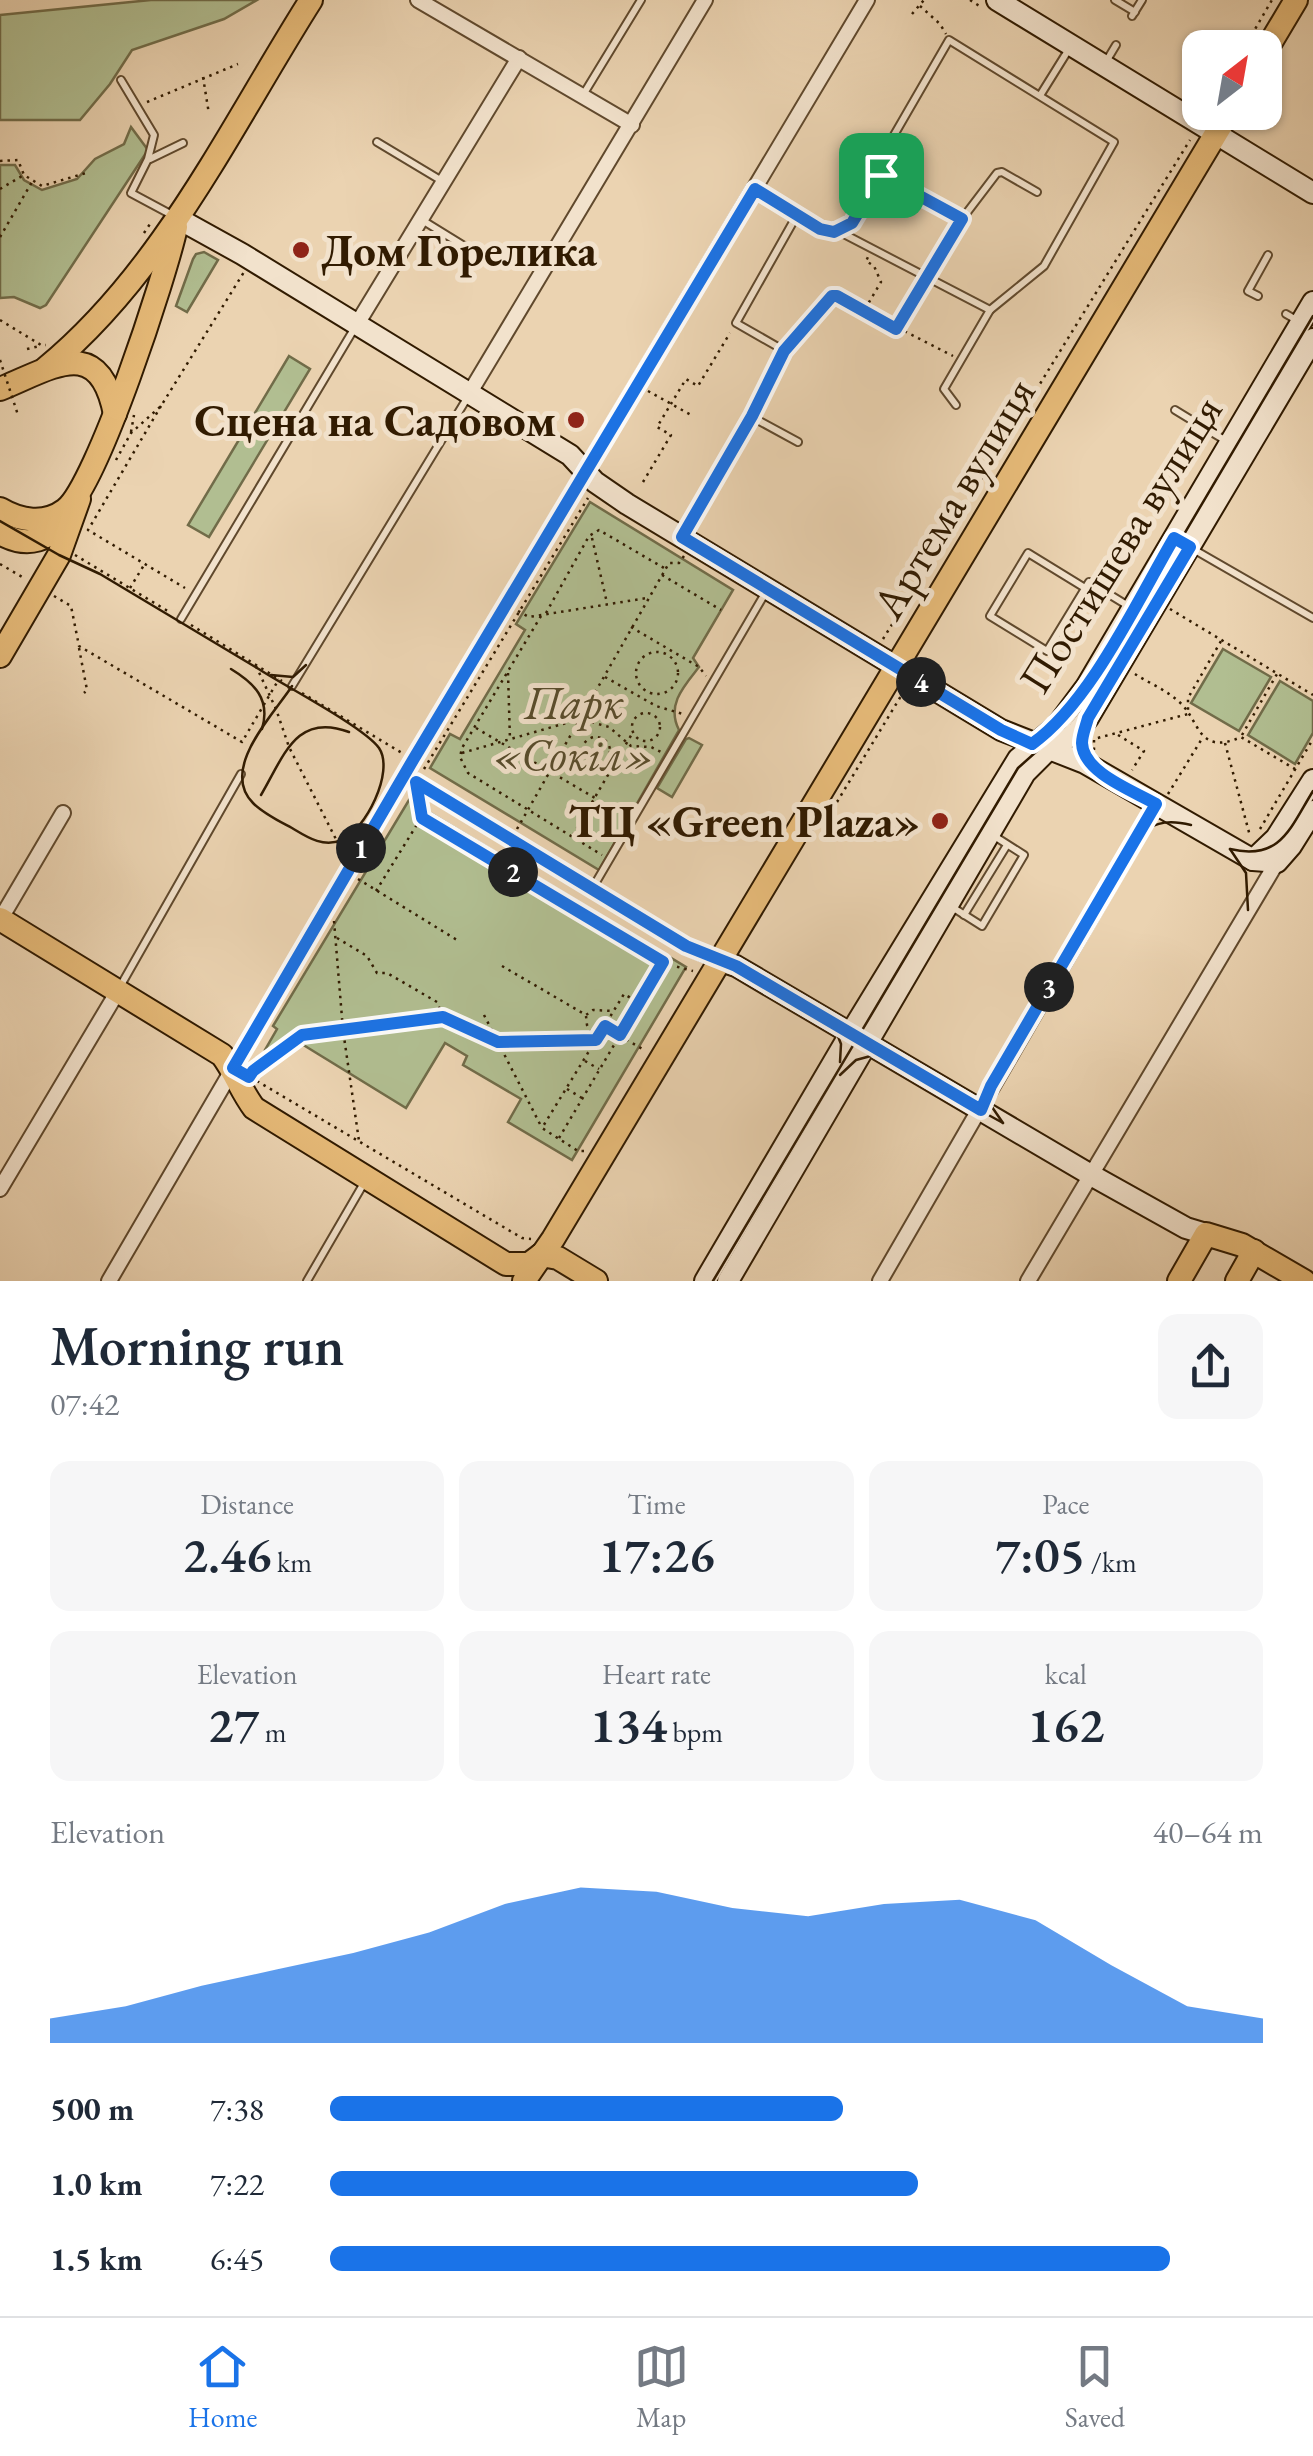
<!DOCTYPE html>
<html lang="en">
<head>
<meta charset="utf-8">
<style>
	body { margin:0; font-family:"EB Garamond",serif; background:#f6f6f7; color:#1f2937; height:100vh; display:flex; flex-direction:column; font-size:38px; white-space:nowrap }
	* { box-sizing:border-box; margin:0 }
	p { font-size:32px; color:#747a83 }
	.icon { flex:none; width:55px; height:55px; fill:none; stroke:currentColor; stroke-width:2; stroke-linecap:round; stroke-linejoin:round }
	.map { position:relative; height:1281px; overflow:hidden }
	.sheet { display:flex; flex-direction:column; background:#fff; flex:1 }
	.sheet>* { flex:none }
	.needle { width:65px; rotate:31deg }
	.controls { position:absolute; left:1182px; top:30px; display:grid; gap:20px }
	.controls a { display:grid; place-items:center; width:100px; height:100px; border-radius:20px; background:#fff; box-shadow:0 2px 8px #0004; font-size:50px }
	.pin { position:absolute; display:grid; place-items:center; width:85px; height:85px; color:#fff; margin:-42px; border-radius:20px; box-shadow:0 5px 15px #0006 }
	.km { position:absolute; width:50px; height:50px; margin:-25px; border-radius:50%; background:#222; color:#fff; font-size:28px; line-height:50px; text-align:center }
	.round { display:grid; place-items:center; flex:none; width:105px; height:105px; border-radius:20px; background:#f6f6f7 }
	.head { display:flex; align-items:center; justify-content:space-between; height:170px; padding:0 50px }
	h1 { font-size:55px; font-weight:600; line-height:75px }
	.figures { display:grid; grid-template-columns:repeat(3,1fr); gap:15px; height:170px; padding:10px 50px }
	.figures div { display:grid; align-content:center; border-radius:20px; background:#f6f6f7; text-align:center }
	.figures b { font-size:50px; font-weight:600 }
	.figures small { font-size:28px; font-weight:400 }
	.figures p { font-size:28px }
	.chart { height:280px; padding:20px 50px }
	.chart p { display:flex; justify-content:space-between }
	.chart svg { width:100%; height:180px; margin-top:10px; fill:#1a73e8; opacity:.7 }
	ul { padding:0 50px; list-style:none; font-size:32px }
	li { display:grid; grid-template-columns:160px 120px 1fr; align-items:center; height:75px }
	li i { height:25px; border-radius:12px; background:#1a73e8 }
	.menu { display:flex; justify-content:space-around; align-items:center; height:140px; border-top:2px solid #e0e1e3; background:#fff; font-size:28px; color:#747a83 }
	.menu a { display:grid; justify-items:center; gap:5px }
	.menu .selected { color:#1a73e8 }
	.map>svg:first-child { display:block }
	.green { fill:#b1be91; stroke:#716c49; stroke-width:2.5 }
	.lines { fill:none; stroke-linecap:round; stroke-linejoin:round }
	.lane-casing { stroke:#60492d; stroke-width:10 }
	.street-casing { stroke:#60492d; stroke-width:18 }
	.secondary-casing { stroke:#311b01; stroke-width:24 }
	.primary-casing { stroke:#311b01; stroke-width:26 }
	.path { stroke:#311b01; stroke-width:2.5; stroke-dasharray:2.5 5; stroke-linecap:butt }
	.lane { stroke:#f2e2cc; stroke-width:6 }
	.street { stroke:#f2e2cc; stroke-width:14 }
	.secondary { stroke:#f2e2cc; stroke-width:20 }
	.primary { stroke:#e6ba78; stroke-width:22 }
	.tram { stroke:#311b01; stroke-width:2.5 }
	.path-bridge { stroke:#311b01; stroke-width:2.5; stroke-dasharray:2.5 5; stroke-linecap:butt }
	.route-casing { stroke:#fff; stroke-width:20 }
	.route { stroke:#1a73e8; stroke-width:12 }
	.poi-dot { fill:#8f2418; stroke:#f2e2cc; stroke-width:4 }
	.labels { text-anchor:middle; stroke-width:10; stroke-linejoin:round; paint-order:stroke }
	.poi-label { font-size:45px; font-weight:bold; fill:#311b01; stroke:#f2e2cc; text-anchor:end }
	.street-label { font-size:45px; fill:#311b01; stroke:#f2e2cc }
	.park-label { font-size:45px; font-style:italic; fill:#574c2c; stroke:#f2e2cc }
</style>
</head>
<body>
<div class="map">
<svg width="1313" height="1281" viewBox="0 0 1313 1281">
	<rect width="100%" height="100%" fill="#ebd3b1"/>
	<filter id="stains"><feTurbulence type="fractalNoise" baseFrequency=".002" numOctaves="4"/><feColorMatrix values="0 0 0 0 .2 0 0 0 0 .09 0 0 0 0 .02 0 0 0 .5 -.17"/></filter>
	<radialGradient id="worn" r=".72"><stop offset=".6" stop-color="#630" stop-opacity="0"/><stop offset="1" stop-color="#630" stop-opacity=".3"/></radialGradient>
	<g class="green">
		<path d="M 151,0 L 257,0 L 224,19 L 132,50 L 110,84 L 80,120 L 0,120 L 0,15 Z"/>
		<path d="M 131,127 L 148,150 L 46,305 L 40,308 L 14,297 L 0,298 L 0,165 L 15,165 L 24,180 L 42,190 L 77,179 L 95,159 L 124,144 Z"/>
		<path d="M 204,252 L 218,260 L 187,312 L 176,306 L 193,259 L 196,254 Z"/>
		<path d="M 289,356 L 310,369 L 209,537 L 188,525 Z"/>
		<path d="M 590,502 L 733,590 L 693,658 L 699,667 C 684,686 666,705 679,730 L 599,870 L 430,768 L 450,734 L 460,739 L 525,630 L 516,624 Z"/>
		<path d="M 1223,649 L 1271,677 L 1239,731 L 1191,703 Z"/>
		<path d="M 1280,681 L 1313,701 L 1313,733 L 1295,764 L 1248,735 Z"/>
		<path d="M 689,738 L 702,745 L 672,797 L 657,788 L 686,739 Z"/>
		<path d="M 409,800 L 686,967 L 572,1160 L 508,1122 L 521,1099 L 463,1065 L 467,1056 L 445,1043 L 406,1108 L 292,1038 L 272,1055 L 265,1050 L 277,1029 L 273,1026 Z"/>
	</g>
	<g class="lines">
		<defs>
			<g id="lane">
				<path d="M 1115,0 L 1135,12"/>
				<path d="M 1132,16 L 1142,0"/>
				<path d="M 1107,60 L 1116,45"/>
				<path d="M 121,80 L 154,135 L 148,159 L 131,193 L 172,215"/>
				<path d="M 1041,94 L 1069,49"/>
				<path d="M 583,95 L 641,0"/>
				<path d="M 377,142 L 442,181"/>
				<path d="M 150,159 L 183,143"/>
				<path d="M 881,175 L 962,219 L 925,277"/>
				<path d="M 756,190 L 820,229 L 834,232 L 846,228 L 882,174 L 886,149 L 949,40 L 1114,142 L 1044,266 L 990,310 L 840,232"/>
				<path d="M 797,215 L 736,323 L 785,351 L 752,417 L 798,442"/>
				<path d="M 962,219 L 997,173 L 1002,172 L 1037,192"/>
				<path d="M 422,220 L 495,265"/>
				<path d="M 1258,296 L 1248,291 L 1268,255"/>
				<path d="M 1286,314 L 1300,322"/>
				<path d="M 956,405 L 944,389 L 990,310"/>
				<path d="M 1175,410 L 1193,421"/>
				<path d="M 1213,433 L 1228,442"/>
				<path d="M 683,536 L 752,417"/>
				<path d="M 1193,549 L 1313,618"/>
				<path d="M 1085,588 L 1028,553 L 990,616 L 1047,651 L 1089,582 L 1130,607"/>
				<path d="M 181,619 L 354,329"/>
				<path d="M 292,686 L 469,395"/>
				<path d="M 592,889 L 767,590"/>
				<path d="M 952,907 L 982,926 L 1024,855 L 991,834"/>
				<path d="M 964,915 L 1007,845"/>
				<path d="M 121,985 L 241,774"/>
				<path d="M 307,1281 L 364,1183"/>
			</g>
			<g id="street">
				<path d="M 418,0 L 632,125"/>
				<path d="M 357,324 L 519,58"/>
				<path d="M 469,394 L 705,0"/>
				<path d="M 404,775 L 686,946 L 718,960"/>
				<path d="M 0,920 L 63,813"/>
				<path d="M 0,1189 L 118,991"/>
				<path d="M 109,1281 L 413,760 L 867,0"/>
				<path d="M 880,1281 L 1156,804"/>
				<path d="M 1028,1281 L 1277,862"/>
			</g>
			<g id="secondary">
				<path d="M 997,0 L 1313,193"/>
				<path d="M 177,218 L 242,254 L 570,455 L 595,482 L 627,504 L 1001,730 L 1085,763 L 1253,860 L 1277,862 L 1291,846 L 1313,811"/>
				<path d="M 1253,860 L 1276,838 L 1313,780"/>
				<path d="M 718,960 L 736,966 L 1091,1175 L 1186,1228 L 1206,1234"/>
				<path d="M 705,1281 L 850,1034 L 1018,759 L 1057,726 L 1086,687 L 1313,302"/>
				<path d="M 728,1281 L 1025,773 L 1048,750 L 1077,732 L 1088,718 L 1313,339"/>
			</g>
			<g id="primary">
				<path d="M 1265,52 L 1296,0"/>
				<path d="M 46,368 C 163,272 231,126 311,0"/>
				<path d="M 0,389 C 52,368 99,333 115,414"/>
				<path d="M 0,509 C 20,521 45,525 65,510 C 97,486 166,274 176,227"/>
				<path d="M 0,533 C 28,549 51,541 67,514"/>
				<path d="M 0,656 L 59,555 L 79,499"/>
				<path d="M 0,919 L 222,1055 C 235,1072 241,1091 254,1108 L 506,1264 L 529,1264 L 541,1255"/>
				<path d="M 541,1255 L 558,1258 L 596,1281"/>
				<path d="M 524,1281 L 553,1239 L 1229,112"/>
				<path d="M 1179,1281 L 1206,1234 L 1242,1245 L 1304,1281"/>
				<path d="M 1237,1281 L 1254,1251"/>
			</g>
		</defs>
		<use href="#lane" class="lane-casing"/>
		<use href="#street" class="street-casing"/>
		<use href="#secondary" class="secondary-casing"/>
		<use href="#primary" class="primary-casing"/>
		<g class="path">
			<path d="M 970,0 L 981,7"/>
			<path d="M 920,6 L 940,24 L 946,34"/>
			<path d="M 912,14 L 924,0"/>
			<path d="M 1244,48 L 1272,0"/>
			<path d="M 203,77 L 209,114"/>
			<path d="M 147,102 L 238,64"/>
			<path d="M 0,161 L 18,160 L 24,175 L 42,186 L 86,173"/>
			<path d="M 0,189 L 22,176"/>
			<path d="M 144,233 L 152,221"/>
			<path d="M 0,237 L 32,182"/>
			<path d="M 865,309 L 881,282 L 874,266 L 866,261 L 868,257"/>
			<path d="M 0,320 L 41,345 L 46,345"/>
			<path d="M 897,328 L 919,286"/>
			<path d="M 792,342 L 834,295 L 953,356"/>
			<path d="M 27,349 L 40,346"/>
			<path d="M 648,391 L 691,415"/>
			<path d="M 161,406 L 88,530 L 185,588"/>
			<path d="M 131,432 L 134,415"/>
			<path d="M 116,460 L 131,433 L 161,406 L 244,272"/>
			<path d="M 643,482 L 671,435 L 657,427 L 686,379 L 698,386 L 730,333"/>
			<path d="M 592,538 L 607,603"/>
			<path d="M 75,555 L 171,613"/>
			<path d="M 0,564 L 24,578"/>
			<path d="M 662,575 L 721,610"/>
			<path d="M 130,588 L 144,565"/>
			<path d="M 54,596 L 71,606 L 79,646 L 242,742 L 279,679"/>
			<path d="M 1170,609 L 1313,695"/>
			<path d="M 518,611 L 529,617 L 647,598"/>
			<path d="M 546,613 L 589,536 L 599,530 L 664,568"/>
			<path d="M 541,616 L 462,748 L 460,757 L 468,773 L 602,855"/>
			<path d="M 191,625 L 282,681"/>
			<path d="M 631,627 L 699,667 L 706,676"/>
			<path d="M 883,639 L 1190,140"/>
			<path d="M 79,648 L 87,690 L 84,693"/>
			<circle cx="657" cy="673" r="21"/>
			<path d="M 256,666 L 276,709 L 289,747 L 343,853"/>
			<path d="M 508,673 L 510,740"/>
			<path d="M 1135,674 C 1149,683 1166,690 1178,701 C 1200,718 1196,757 1241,737 L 1295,769"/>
			<path d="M 605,677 L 656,706 L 683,714"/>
			<path d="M 302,693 L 402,753"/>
			<circle cx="646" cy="727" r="14"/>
			<path d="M 476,728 L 595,798"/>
			<path d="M 1118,735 L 1144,751 L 1132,770"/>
			<path d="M 1242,735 L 1277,674"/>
			<circle cx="596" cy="751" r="14"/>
			<path d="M 1225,743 L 1250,836"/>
			<path d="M 1094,750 L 1094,739 L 1188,714 L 1188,698 L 1221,641"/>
			<path d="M 462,753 L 580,719 L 609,727 L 631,746 L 651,747 L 663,753"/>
			<path d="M 424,769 L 588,498"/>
			<path d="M 1168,794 L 1203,737"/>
			<path d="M 419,799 L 422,818 L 663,963 L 693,971"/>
			<path d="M 837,802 L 904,691"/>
			<path d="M 517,829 L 669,563 L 679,563 L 684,556"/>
			<path d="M 1260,829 L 1313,739"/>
			<path d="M 573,835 L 633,732"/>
			<path d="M 358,879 L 457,940"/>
			<path d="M 376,891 L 421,818"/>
			<path d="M 334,921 L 343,1030 L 359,1141"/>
			<path d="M 337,938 L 367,956 L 377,973 L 387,973 L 437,1002 L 443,1017 L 498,1042 L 596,1040"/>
			<path d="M 502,966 L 586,1015 L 593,1010 L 613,1011"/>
			<path d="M 484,1015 L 542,1128"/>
			<path d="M 586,1016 L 587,1025 L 596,1040"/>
			<path d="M 607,1028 L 644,1050"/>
			<path d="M 585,1061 L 599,1069"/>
			<path d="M 253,1071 L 302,1035 L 442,1018"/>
			<path d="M 257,1081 L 522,1238 L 531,1239"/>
			<path d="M 567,1089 L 582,1098"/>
			<path d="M 559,1138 L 662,964"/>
			<path d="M 584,1151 L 578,1151 L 542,1128 L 624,994 L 639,1003"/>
		</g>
		<use href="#lane" class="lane"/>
		<use href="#street" class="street"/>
		<use href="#secondary" class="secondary"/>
		<use href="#primary" class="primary"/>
		<g class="tram">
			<path d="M 0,521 L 59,555 L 100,574 L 257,668 C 283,685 364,727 379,748 C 395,772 365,830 342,840 C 323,848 307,837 292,828 C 279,821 264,814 253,803 C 220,770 271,717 290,689 L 292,686"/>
			<path d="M 231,669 C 254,683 271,699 262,729"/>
			<path d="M 271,675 L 293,677 L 306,665"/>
			<path d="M 1081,716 C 1076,739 1074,757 1096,769"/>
			<path d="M 261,795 C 284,756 296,712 349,732"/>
			<path d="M 1140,833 C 1158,821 1171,820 1191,825"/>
			<path d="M 1230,849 C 1281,861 1290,828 1313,791"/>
			<path d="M 1230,849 L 1246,873 L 1248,910"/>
			<path d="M 833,1024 L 841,1044 L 840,1062"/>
			<path d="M 840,1075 L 856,1060 L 878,1054 L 1003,1123"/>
			<path d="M 991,1086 L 992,1107 L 1003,1123"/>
			<path d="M 713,1281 L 1018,768 L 1064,727 L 1092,690 L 1313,316"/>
		</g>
		<path class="path-bridge" d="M 0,360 L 18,415"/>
	</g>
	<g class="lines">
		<defs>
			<path id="route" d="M 881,175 L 962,219 L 896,329 L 837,296 L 832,296 L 784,351 L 752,416 L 682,537 L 1001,730 L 1032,744 C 1091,702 1137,601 1174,538 L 1190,547 L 1088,718 C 1086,726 1082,735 1082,743 C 1083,773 1134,791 1156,804 L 991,1086 L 981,1110 L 736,966 L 686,946 L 416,782 L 422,818 L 663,962 L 620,1035 L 605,1026 L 596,1040 L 498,1042 L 443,1017 L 302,1035 L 253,1071 L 249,1077 L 233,1068 L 413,760 L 755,189 L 820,229 L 834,232 L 852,223 Z"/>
		</defs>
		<use href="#route" class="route-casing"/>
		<use href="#route" class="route"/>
	</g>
	<g class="poi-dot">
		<circle cx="301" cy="250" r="10"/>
		<circle cx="576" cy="420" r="10"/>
		<circle cx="940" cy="821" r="10"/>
	</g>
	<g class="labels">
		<g class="poi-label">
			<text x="321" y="266" text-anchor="start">Дом Горелика</text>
			<text x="556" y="436">Сцена на Садовом</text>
			<text x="920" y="837">ТЦ «Green Plaza»</text>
		</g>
		<g class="street-label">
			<text transform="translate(953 498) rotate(-59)" y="16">Артема вулиця</text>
			<text transform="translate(1120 544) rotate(-58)" y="16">Постишева вулиця</text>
		</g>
		<g class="park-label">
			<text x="574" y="718">Парк<tspan x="574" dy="52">«Сокіл»</tspan></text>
		</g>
	</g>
	<rect width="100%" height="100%" filter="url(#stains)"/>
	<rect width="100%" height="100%" fill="url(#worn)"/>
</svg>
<div class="controls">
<a><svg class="needle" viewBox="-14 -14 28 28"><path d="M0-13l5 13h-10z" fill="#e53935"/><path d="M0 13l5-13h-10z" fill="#747a83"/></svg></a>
</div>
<div class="pin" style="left:881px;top:175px;background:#1e9e55"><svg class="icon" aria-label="arrive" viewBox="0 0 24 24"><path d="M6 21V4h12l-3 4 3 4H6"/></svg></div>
<b class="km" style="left:361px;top:848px">1</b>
<b class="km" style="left:513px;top:872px">2</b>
<b class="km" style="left:1049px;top:987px">3</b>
<b class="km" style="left:921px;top:682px">4</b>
</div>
<section class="sheet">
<div class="head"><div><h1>Morning run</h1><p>07:42</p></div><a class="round"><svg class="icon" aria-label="share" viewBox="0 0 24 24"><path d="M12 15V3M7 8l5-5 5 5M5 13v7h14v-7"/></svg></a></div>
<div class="figures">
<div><p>Distance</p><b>2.46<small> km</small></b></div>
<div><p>Time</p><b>17:26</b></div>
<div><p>Pace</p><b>7:05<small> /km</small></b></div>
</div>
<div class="figures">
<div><p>Elevation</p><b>27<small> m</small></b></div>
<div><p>Heart rate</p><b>134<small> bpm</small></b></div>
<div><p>kcal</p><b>162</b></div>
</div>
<div class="chart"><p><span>Elevation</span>40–64 m</p>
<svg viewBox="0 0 160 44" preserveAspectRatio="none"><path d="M0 44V38L10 35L20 30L30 26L40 22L50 17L60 10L70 6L80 7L90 11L100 13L110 10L120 9L130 14L140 25L150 35L160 38V44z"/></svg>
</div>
<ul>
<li><b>500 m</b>7:38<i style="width:55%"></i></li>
<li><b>1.0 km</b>7:22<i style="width:63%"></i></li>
<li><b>1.5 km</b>6:45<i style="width:90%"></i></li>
</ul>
</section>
<nav class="menu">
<a class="selected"><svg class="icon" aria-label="home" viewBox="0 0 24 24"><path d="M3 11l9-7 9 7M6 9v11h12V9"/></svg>Home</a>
<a><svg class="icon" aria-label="map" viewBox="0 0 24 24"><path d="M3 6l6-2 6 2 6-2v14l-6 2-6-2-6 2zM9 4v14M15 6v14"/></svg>Map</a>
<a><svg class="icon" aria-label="saved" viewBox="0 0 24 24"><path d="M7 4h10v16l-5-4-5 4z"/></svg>Saved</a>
</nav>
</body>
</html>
